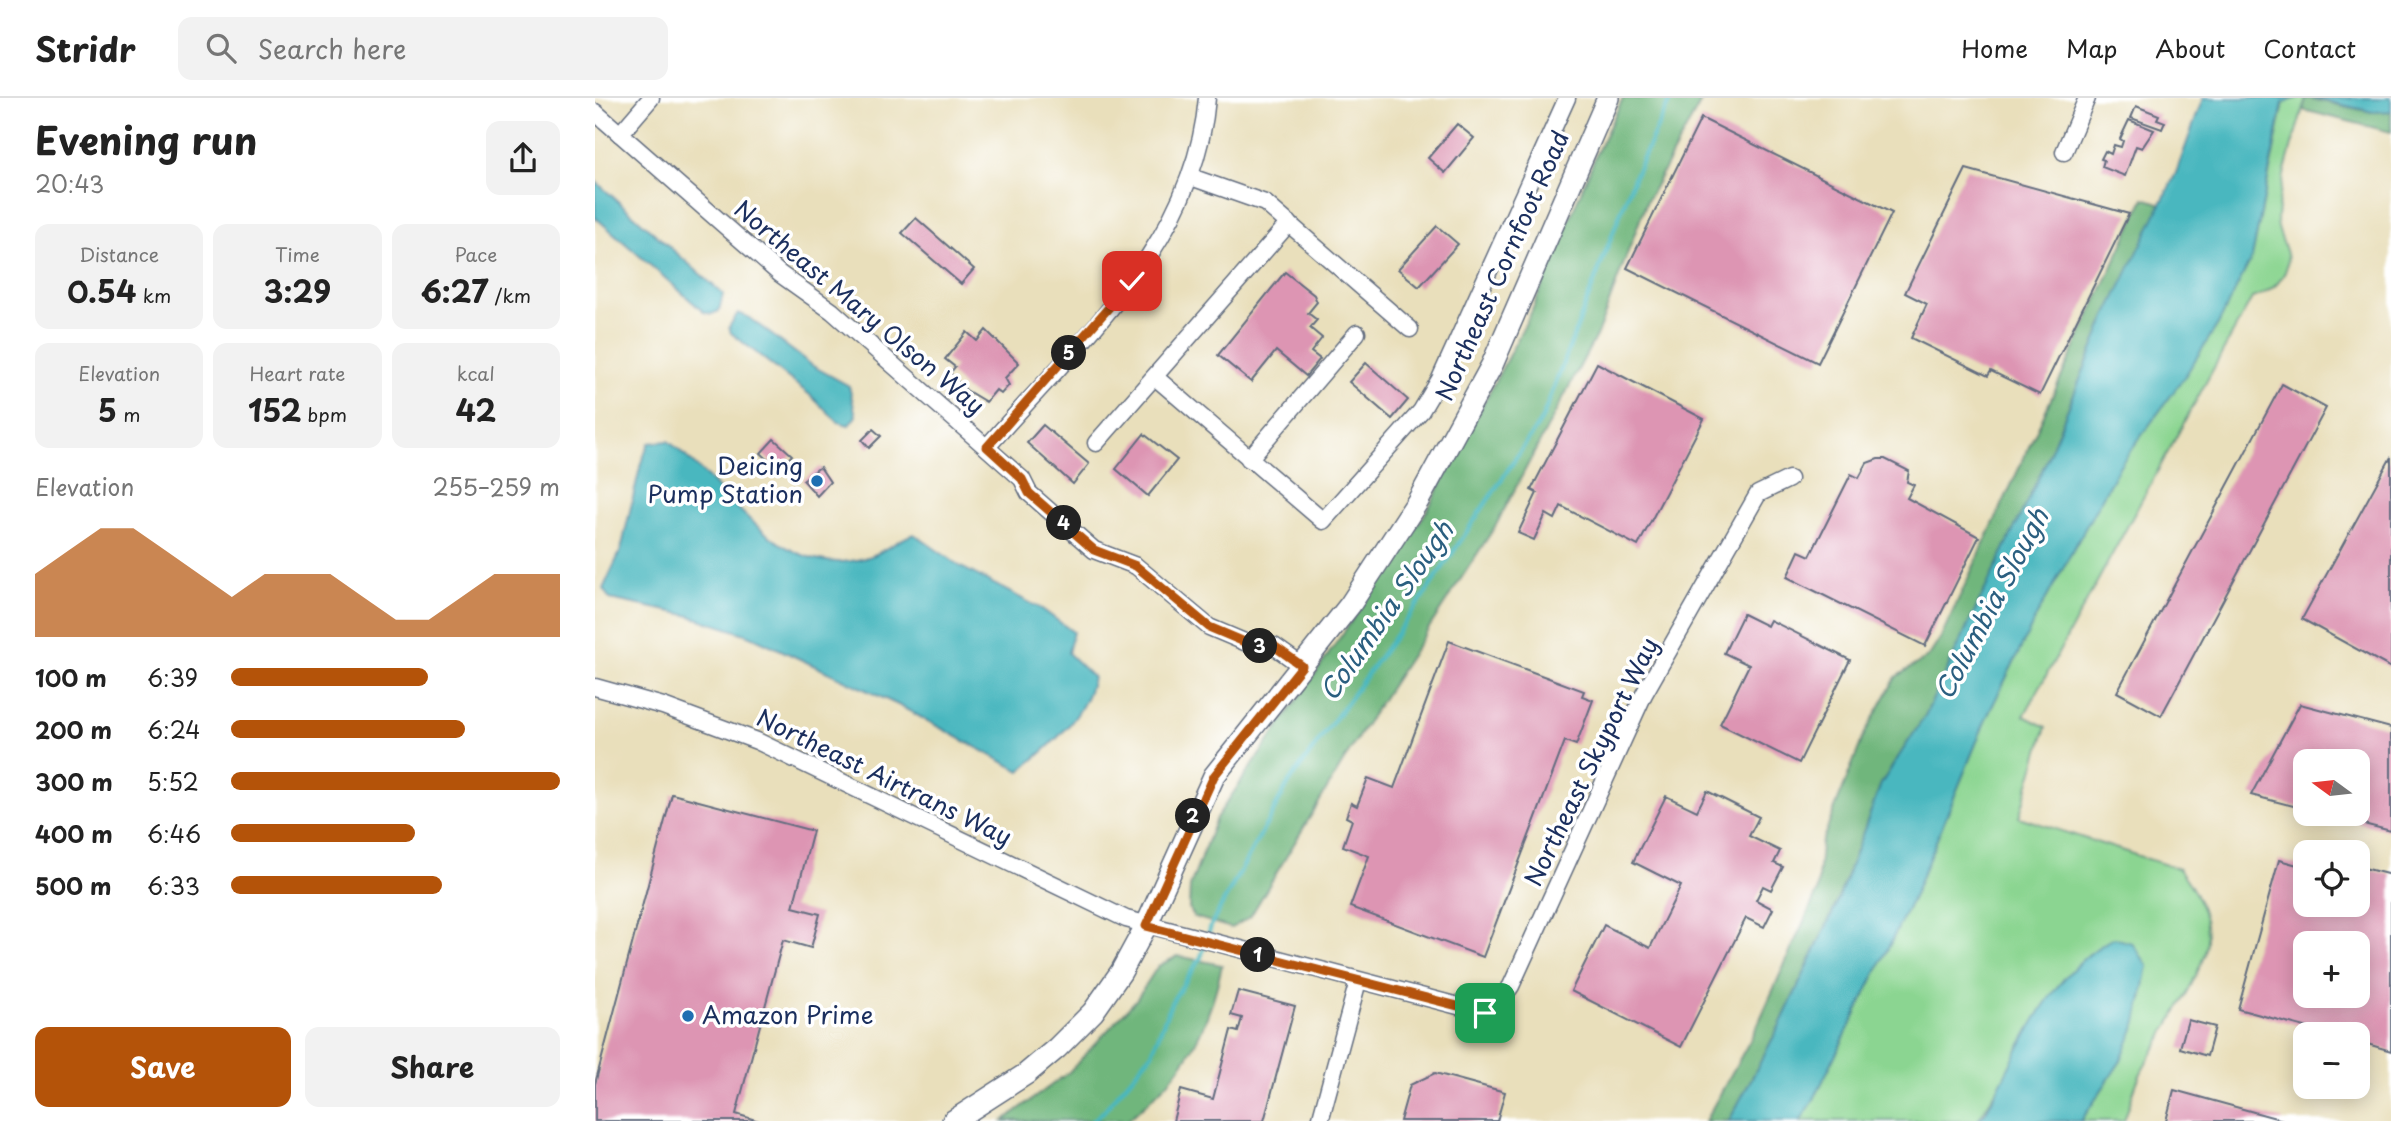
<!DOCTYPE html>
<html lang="en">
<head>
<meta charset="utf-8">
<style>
	body { margin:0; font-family:"Playpen Sans",sans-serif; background:#f2f2f2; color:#222; height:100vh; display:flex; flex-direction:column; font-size:26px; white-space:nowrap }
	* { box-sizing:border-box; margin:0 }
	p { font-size:23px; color:#767676 }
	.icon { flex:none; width:38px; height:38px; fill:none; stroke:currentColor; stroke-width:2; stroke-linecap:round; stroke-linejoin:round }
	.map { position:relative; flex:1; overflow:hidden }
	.sheet { display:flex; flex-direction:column; background:#fff; width:595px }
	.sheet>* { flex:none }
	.needle { width:46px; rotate:285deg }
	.fabs { position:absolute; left:1698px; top:651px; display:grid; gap:14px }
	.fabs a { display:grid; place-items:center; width:77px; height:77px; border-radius:14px; background:#fff; box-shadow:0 4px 18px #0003; font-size:35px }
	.pin { position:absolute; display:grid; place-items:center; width:60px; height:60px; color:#fff; margin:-30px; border-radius:14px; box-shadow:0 4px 10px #0006 }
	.km { position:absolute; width:35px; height:35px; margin:-18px; border-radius:50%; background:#222; color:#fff; font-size:19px; line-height:35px; text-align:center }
	.round { display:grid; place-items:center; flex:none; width:74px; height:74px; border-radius:14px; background:#f2f2f2 }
	.head { display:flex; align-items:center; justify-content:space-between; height:119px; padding:0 35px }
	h1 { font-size:38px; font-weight:700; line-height:52px }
	.figures { display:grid; grid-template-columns:repeat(3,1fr); gap:10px; height:119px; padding:7px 35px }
	.figures div { display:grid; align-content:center; border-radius:14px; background:#f2f2f2; text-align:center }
	.figures b { font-size:30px; font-weight:700 }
	.figures small { font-size:19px; font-weight:400 }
	.figures p { font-size:19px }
	.chart { height:196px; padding:14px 35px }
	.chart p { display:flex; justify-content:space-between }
	.chart svg { width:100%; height:126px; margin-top:7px; fill:#b45309; opacity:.7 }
	.button { display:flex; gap:14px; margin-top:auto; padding:14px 35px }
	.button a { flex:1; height:80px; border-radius:14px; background:#b45309; color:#fff; font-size:28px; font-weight:700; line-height:80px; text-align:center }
	.button a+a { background:#f2f2f2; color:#222 }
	ul { padding:0 35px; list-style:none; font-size:23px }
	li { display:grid; grid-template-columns:112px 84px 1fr; align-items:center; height:52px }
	li i { height:18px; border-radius:9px; background:#b45309 }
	header { display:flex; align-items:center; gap:42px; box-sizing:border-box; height:98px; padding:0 35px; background:#fff; border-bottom:2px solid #e0e0e0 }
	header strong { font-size:33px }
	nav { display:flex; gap:38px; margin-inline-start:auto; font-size:24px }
	.search { width:490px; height:63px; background:#f2f2f2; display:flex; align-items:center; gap:18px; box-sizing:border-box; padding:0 24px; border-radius:14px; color:#767676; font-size:26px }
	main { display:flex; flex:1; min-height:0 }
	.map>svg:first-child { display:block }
	.green { fill:#8bd591; stroke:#538278; stroke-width:2 }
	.forest { fill:#70b67b; stroke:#46726c; stroke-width:2 }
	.water { fill:#48b7bf; stroke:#32738e; stroke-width:2 }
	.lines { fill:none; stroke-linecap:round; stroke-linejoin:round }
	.stream { stroke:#48b7bf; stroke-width:4.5 }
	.building { fill:#dd95b3; fill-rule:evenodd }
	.street-casing { stroke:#636d7f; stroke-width:19 }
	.secondary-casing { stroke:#636d7f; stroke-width:24 }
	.street { stroke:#fff; stroke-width:16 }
	.secondary { stroke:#fff; stroke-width:21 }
	.route-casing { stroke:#fff; stroke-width:14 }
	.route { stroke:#b45309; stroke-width:9 }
	.poi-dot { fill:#1f6fb2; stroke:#fff; stroke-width:2.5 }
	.labels { text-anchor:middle; stroke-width:7; stroke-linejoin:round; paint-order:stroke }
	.street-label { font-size:24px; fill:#1b2f5e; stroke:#fff }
	.poi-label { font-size:24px; fill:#1b2f5e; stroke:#fff; text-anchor:end }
	.water-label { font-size:26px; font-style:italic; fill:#2b5f80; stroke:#fff }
</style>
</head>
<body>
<header>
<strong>Stridr</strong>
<div class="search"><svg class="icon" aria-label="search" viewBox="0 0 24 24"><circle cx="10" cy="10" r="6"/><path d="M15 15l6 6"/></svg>Search here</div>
<nav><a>Home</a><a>Map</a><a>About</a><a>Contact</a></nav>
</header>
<main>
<section class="sheet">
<div class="head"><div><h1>Evening run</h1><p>20:43</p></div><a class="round"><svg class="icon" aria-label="share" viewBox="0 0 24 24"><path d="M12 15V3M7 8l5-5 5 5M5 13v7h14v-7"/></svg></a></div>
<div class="figures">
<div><p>Distance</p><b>0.54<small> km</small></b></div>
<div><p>Time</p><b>3:29</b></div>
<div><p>Pace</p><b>6:27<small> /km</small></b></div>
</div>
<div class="figures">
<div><p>Elevation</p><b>5<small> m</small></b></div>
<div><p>Heart rate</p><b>152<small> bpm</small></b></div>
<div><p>kcal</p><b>42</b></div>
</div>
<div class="chart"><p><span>Elevation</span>255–259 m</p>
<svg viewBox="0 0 160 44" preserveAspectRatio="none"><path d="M0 44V22L10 14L20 6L30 6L40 14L50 22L60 30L70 22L80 22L90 22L100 30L110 38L120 38L130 30L140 22L150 22L160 22V44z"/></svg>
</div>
<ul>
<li><b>100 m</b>6:39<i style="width:60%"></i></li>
<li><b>200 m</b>6:24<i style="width:71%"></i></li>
<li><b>300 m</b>5:52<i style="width:100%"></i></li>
<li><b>400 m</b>6:46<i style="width:56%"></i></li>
<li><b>500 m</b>6:33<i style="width:64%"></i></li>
</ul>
<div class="button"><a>Save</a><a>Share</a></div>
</section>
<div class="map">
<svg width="1796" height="1023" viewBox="0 0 1796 1023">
	<rect width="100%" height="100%" fill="#fff"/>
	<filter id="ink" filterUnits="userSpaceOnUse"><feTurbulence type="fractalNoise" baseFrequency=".0143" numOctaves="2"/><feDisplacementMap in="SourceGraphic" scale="14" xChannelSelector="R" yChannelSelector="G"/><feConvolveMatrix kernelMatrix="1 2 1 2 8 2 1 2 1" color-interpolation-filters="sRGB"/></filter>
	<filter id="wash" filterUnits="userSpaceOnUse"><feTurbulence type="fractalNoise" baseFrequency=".00686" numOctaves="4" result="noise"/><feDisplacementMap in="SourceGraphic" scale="28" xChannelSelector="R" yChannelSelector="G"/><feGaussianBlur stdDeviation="1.57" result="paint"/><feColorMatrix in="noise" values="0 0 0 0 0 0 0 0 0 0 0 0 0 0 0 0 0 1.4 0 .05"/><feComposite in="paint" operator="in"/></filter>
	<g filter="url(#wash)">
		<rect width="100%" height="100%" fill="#e9dfbb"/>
		<path class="green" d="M 1702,0 L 1711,0 C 1701,35 1683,87 1682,122 C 1682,141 1699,154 1690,174 C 1682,190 1672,195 1657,200 L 1429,618 L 1451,629 L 1424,719 L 1584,771 C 1601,793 1613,815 1612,844 C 1611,871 1562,945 1547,973 C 1539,988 1535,1007 1529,1023 L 1486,1023 L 1525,964 L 1548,898 L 1412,976 L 1382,1023 L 1205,1023 L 1217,1005 L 1319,797 L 1391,621 L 1441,519 L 1525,367 L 1588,281 L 1623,226 L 1657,159 L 1689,5 Z"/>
		<g class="forest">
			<path d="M 1028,0 L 1108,0 L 1052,103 L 1003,234 L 901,427 L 768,631 L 655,819 L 636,830 L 599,819 L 594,810 L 595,789 L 621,720 L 832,413 L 936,215 L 1003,52 Z"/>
			<path d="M 1711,0 L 1777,14 L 1796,13 L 1796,34 L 1708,12 Z"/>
			<path d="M 1549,100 L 1567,106 L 1510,221 L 1451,364 L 1330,618 L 1286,686 L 1240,809 L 1185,927 L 1134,1023 L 1110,1023 L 1158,937 L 1222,794 L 1226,746 L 1269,637 L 1301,579 L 1334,558 L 1346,539 Z"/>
			<path d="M 583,858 L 627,867 C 619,905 605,945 580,976 C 567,993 549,1007 533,1022 L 408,1023 L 474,974 L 541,902 L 563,868 Z"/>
		</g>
		<g class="water">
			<path d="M 1608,0 L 1702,0 L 1688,5 L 1657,159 L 1623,226 L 1588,281 L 1525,367 L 1441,519 L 1391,621 L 1319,797 L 1217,1005 L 1205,1023 L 1134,1023 L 1185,927 L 1240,810 L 1286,686 L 1330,618 L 1451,364 L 1510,221 L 1581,75 Z"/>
			<path d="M 1718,0 L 1796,0 L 1796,13 L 1778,14 Z"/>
			<path d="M 0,83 L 128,196 L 124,213 L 117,216 L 109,214 L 0,119 Z"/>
			<path d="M 143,215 L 153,219 L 218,268 L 254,288 L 261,318 L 254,327 L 243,324 L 215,297 L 136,235 L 134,229 Z"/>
			<path d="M 73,343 C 134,389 190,494 281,456 C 294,450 304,441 319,436 L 366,469 L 447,511 L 478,534 L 473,555 L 498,579 C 490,620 456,647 425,673 L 305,608 L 156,538 L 92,517 L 15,501 L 8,491 L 26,452 L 46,365 L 54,345 Z"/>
			<path d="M 1519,840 L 1537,845 L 1553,868 L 1542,924 L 1525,964 L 1486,1023 L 1382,1023 L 1390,1015 C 1424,954 1454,873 1519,840 Z"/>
		</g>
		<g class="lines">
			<path class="stream" d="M 497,1023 L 508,1014 L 557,955 L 576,905 L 606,859 L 617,825 L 695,683 L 826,502 L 947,321 L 1040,77 L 1076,0"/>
		</g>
		<g id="blocks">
			<g class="building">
				<path d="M 1541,8 L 1564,17 L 1562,21 L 1570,24 L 1567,31 L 1536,20 Z"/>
				<path d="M 1106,20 L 1297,115 L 1223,265 L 1032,170 Z"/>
				<path d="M 1534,22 L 1559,32 L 1547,50 L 1541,48 L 1530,78 L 1507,69 L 1509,62 L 1506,61 L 1510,53 L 1516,56 L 1519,47 L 1526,49 L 1528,43 L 1525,41 Z"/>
				<path d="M 862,26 L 879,40 L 850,75 L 833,60 Z"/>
				<path d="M 1371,71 L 1534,116 L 1445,297 L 1396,273 L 1393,278 L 1316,240 L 1332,206 L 1310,195 Z"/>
				<path d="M 321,120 L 379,171 L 366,186 L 307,135 Z"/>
				<path d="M 842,128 L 863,146 L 824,189 L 803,171 Z"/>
				<path d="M 690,174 L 719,197 L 722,204 L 713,215 L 722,222 L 715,230 L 727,240 L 716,254 L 725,261 L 711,278 L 681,253 L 656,284 L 623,257 Z"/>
				<path d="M 391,232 L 424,265 L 410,280 L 414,287 L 406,296 L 401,292 L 391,304 L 371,292 L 355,275 L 360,269 L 350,261 L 372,234 L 382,243 Z"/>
				<path d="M 771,265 L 813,302 L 797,321 L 754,284 Z"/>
				<path d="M 1002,265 L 1109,321 L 1043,448 L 966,408 L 960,421 L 951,416 L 939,442 L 923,435 L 942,395 L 936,392 Z"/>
				<path d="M 1687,286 L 1731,310 L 1566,618 L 1522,594 Z"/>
				<path d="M 448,327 L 494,366 L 478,386 L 432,345 Z"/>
				<path d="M 278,331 L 286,338 L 274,350 L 267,342 Z"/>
				<path d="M 549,336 L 582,362 L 553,398 L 521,371 Z"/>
				<path d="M 179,341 L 197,357 L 184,372 L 166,355 Z"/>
				<path d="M 1796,359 L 1796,570 L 1707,521 Z"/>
				<path d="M 1283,361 L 1290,361 L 1314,373 L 1312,384 L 1319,387 L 1312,400 L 1384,439 L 1330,548 L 1192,479 L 1204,453 L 1215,458 L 1256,376 L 1264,380 L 1272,365 Z"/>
				<path d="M 225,369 L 235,384 L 222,398 L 208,382 Z"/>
				<path d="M 1148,516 L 1172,528 L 1175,522 L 1255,562 L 1204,665 L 1125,626 L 1154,567 L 1129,555 Z"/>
				<path d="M 854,543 L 989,593 L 987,598 L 998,602 L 981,647 L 970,643 L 888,859 L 755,809 L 774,758 L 748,748 L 757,722 L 751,719 L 756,705 L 762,708 L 773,680 L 799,690 Z"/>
				<path d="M 1705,606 L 1796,630 L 1796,733 L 1733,717 L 1762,716 L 1762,663 L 1710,663 L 1710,711 L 1656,697 Z"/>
				<path d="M 1112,693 L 1164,719 L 1154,738 L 1185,753 L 1179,765 L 1188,769 L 1176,792 L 1168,788 L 1161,802 L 1178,811 L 1169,829 L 1151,820 L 1086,949 L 976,893 L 1009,827 L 1055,850 L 1086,788 L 1038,764 L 1071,698 L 1102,713 Z"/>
				<path d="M 77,696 L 218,733 L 198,809 L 225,816 L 216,850 L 188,842 L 141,1016 L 164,1023 L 0,1023 L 0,986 Z"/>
				<path d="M 1684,762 L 1710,769 L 1710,807 L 1762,807 L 1762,783 L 1765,784 L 1769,770 L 1796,777 L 1796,953 L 1762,943 L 1762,936 L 1736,936 L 1643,911 ZM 1710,845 L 1762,845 L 1762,898 L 1710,898 Z"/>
				<path d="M 643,893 L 700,908 L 669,1023 L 578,1023 L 586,992 L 618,1001 L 636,932 L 643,934 L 647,920 L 636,917 Z"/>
				<path d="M 1593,922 L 1620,929 L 1612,958 L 1585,950 Z"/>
				<path d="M 840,975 L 910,994 L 902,1023 L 805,1023 L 815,987 Z"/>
				<path d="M 1579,992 L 1688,1022 L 1688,1023 L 1571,1023 Z"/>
			</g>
		</g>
	</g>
	<g filter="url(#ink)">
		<use href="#blocks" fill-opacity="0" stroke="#636d7f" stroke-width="2"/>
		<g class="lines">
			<defs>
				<g id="street">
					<path d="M 0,14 L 185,176 L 237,213 L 427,381 L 434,395 L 499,452 L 541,468 L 614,529 L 659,548 L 679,548 L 707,568"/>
					<path d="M 25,36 L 56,0"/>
					<path d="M 1469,54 L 1492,0"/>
					<path d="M 596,79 L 670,105 L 815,231"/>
					<path d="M 560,279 L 728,423 L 826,313 L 845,281 L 972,0"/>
					<path d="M 501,345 L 694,125"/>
					<path d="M 392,349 C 482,245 600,146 612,0"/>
					<path d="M 654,361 L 762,235"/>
					<path d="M 0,589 L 68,608 L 162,643 L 531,821 L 890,915 L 900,911 L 916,888 L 1049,596 L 1163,396 L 1194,381"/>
					<path d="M 725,1023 L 763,883"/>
				</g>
				<path id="secondary" d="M 358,1023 L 431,976 L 462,950 L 498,914 L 526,874 L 551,828 L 619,678 L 755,507 L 823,403 L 897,267 L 1013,0"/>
			</defs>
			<use href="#street" class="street-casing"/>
			<use href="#secondary" class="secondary-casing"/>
			<use href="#street" class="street"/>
			<use href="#secondary" class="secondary"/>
		</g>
	</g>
	<g class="lines" filter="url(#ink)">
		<defs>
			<path id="route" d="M 537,183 L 392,349 L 427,381 L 434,395 L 499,452 L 541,468 L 614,529 L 659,548 L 679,548 L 707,568 L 619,678 L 551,828 L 890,915"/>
		</defs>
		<use href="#route" class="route-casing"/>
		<use href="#route" class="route"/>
	</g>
	<g class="poi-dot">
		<circle cx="222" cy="383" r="7"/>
		<circle cx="93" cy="918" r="7"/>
	</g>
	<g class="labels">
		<g class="street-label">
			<text transform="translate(908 168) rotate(-66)" y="8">Northeast Cornfoot Road</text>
			<text transform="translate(264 210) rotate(40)" y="8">Northeast Mary Olson Way</text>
			<text transform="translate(997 664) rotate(-64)" y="8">Northeast Skyport Way</text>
			<text transform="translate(289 680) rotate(26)" y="8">Northeast Airtrans Way</text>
		</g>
		<g class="poi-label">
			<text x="208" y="377">Deicing<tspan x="208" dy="28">Pump Station</tspan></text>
			<text x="107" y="926" text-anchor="start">Amazon Prime</text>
		</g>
		<g class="water-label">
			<text transform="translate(1397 506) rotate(-62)" y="9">Columbia Slough</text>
			<text transform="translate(792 513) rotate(-55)" y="9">Columbia Slough</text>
		</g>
	</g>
</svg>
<div class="fabs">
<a><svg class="needle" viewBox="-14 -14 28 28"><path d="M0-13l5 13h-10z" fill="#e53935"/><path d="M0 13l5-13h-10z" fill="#767676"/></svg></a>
<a><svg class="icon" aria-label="locate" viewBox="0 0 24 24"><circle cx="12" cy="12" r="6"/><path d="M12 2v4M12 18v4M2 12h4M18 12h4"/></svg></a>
<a>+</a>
<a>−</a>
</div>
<div class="pin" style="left:890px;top:915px;background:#1e9e55"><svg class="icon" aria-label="arrive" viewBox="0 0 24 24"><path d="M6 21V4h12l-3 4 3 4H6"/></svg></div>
<div class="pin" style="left:537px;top:183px;background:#d93025"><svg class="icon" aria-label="check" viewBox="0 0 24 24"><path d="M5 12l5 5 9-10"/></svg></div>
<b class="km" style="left:663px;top:857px">1</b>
<b class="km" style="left:598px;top:718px">2</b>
<b class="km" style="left:665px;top:548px">3</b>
<b class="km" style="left:469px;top:425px">4</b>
<b class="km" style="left:474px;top:255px">5</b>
</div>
</main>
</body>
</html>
